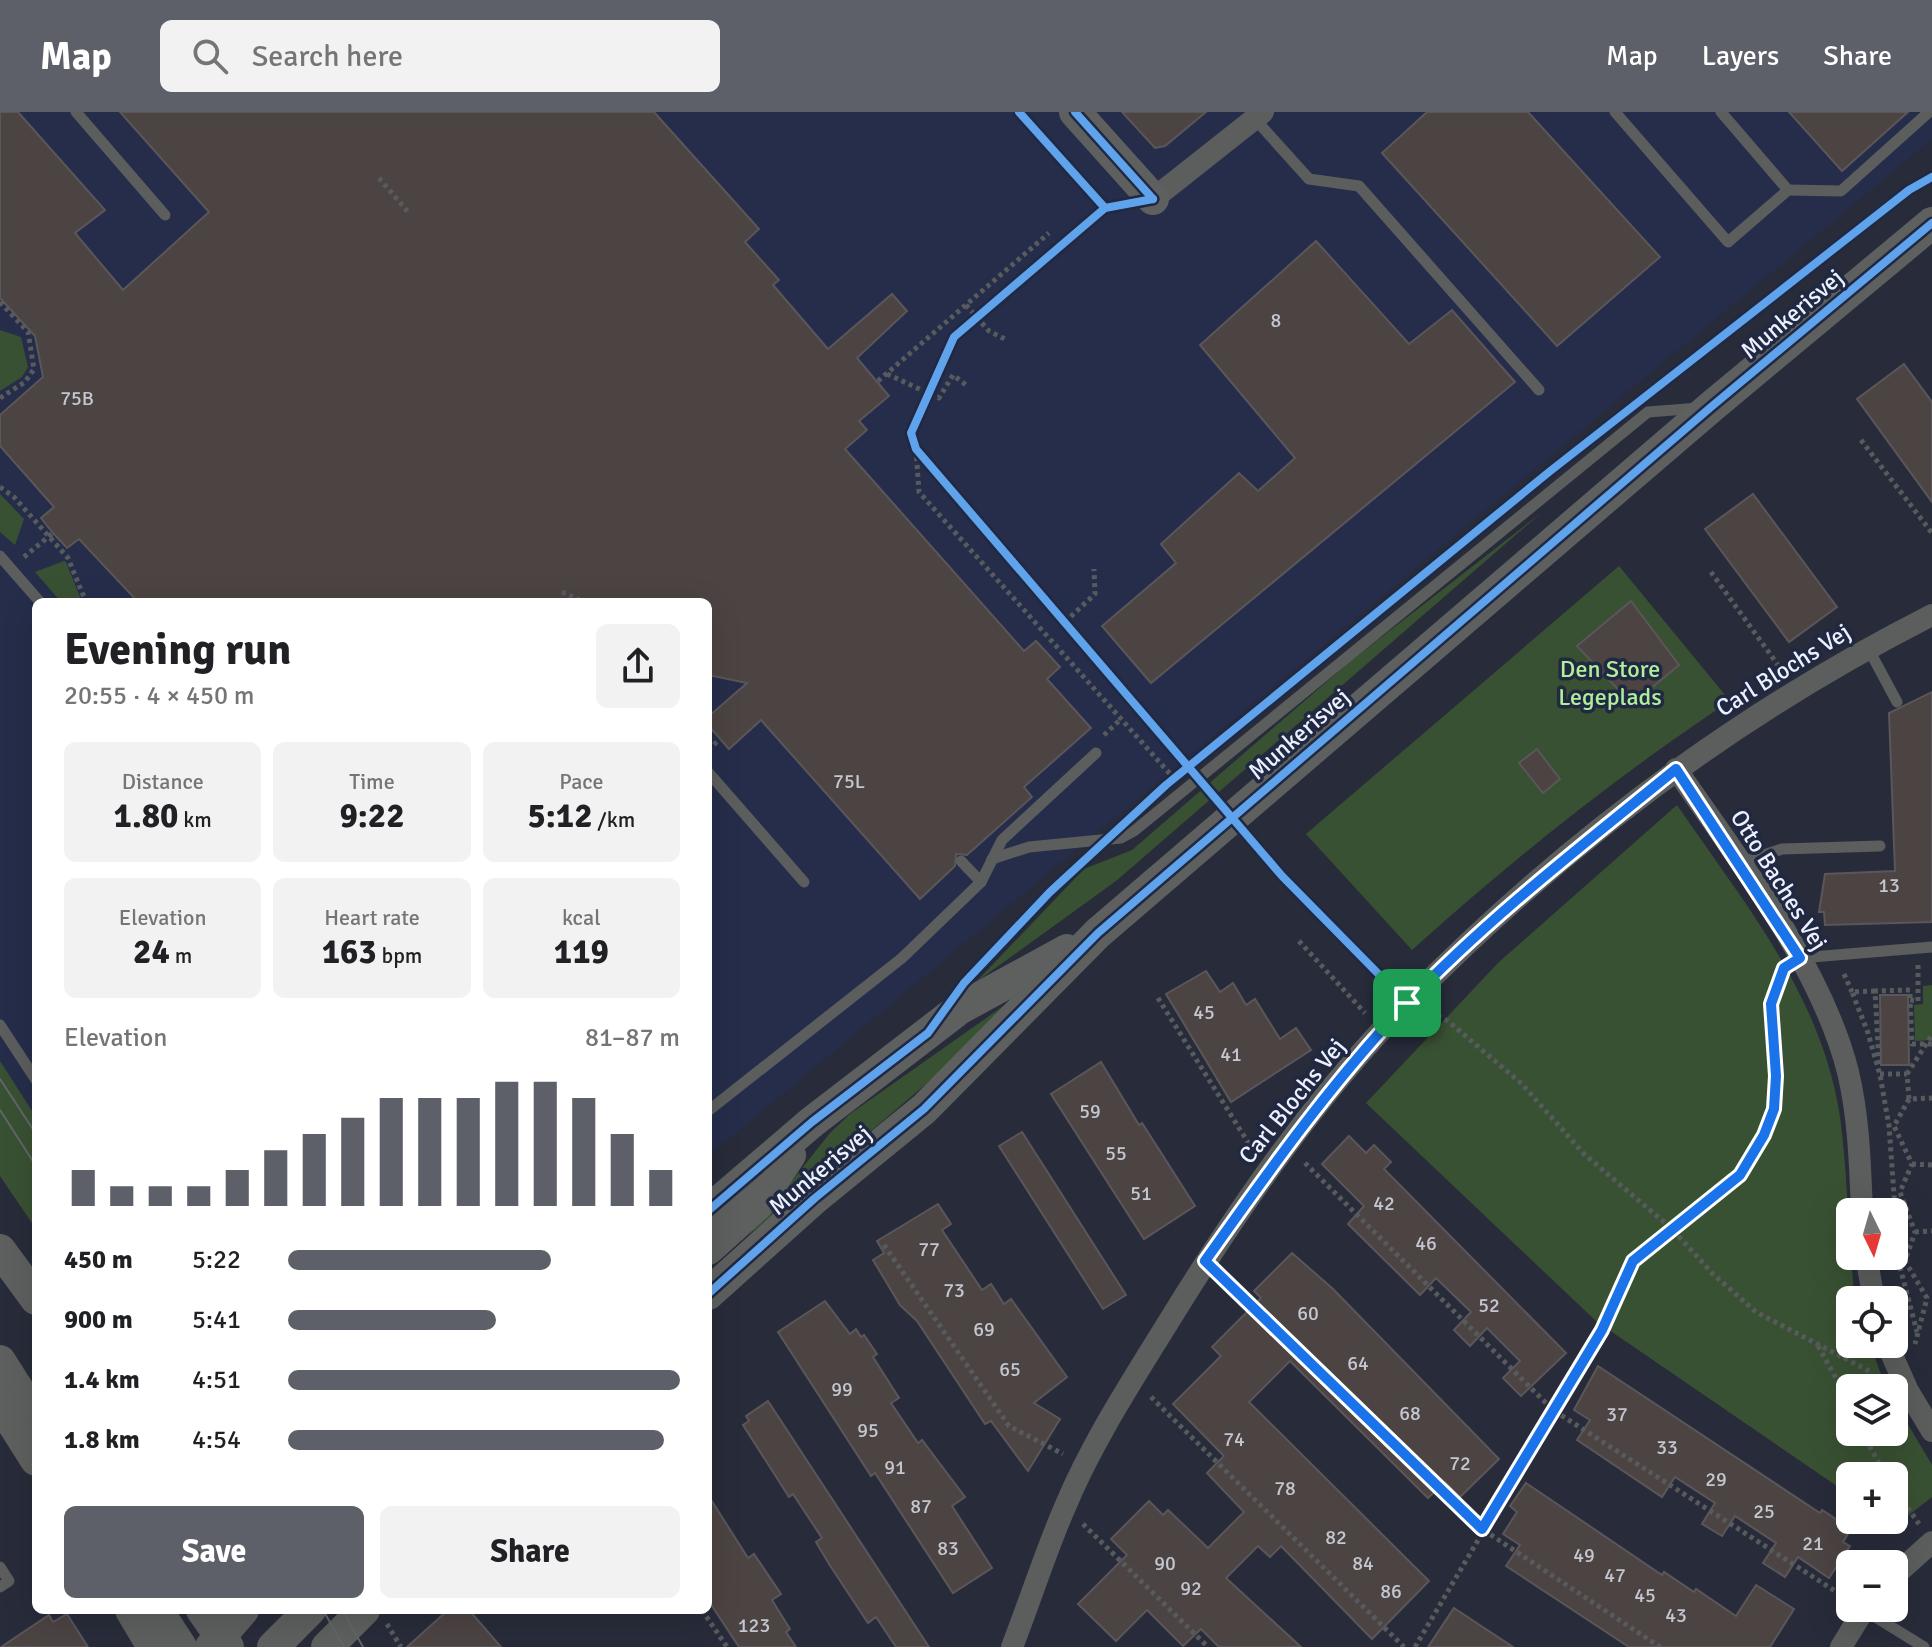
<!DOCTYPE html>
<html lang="en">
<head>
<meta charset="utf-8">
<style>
	body { margin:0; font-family:Signika,sans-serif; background:#f2f2f2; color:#202124; height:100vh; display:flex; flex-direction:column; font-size:30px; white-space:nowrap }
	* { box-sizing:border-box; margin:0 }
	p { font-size:26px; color:#757577 }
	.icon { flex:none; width:44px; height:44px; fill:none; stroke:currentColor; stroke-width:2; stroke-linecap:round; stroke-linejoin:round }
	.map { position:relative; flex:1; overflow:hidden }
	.sheet { position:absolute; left:32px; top:486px; width:680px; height:1016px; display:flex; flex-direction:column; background:#fff; border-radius:12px; box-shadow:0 8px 32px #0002 }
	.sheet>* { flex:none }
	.needle { width:52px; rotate:175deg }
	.controls { position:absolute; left:1836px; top:1086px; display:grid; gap:16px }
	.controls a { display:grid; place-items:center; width:72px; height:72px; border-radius:12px; background:#fff; box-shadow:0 8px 32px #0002; font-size:40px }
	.pin { position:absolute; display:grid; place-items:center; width:68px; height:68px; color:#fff; margin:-34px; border-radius:16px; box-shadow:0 4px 12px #0006 }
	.round { display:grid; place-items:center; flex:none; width:84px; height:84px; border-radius:12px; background:#f2f2f2 }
	.head { display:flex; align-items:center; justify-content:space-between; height:136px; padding:0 32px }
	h1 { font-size:44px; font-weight:700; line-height:60px }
	.stats { display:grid; grid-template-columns:repeat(3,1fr); gap:12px; height:136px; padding:8px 32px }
	.stats div { display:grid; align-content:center; border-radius:12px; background:#f2f2f2; text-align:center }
	.stats b { font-size:34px; font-weight:700 }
	.stats small { font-size:22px; font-weight:400 }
	.stats p { font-size:22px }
	.chart { height:224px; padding:16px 32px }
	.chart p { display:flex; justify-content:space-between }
	.chart svg { width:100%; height:144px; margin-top:8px; stroke:#5d6068; stroke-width:6 }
	.action { display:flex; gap:16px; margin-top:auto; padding:16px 32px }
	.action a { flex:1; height:92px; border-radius:12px; background:#5d6068; color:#fff; font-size:32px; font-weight:700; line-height:92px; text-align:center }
	.action a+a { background:#f2f2f2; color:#202124 }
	ul { padding:0 32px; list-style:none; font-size:26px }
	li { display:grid; grid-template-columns:128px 96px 1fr; align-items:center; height:60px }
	li i { height:20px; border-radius:10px; background:#5d6068 }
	header { display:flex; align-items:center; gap:48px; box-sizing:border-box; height:112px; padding:0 40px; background:#5d6068; color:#fff }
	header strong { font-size:38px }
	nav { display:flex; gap:44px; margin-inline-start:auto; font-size:28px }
	.search { width:560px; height:72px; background:#f2f2f2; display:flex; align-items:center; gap:20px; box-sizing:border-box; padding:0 28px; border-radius:12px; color:#757577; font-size:30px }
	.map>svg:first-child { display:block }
	.built { fill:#252d4a }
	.green { fill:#395133 }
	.building { fill:#4c4343; stroke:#5a565a; stroke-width:2 }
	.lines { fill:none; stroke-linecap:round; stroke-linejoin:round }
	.path { stroke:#585b5d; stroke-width:5; stroke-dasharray:4 4; stroke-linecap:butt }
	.lane { stroke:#5b5e5d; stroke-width:11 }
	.street { stroke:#5b5e5d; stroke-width:22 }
	.secondary { stroke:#5d605e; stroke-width:32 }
	.tram { stroke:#62656a; stroke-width:2 }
	.cycleway-casing { stroke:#202842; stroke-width:13 }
	.cycleway { stroke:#60a3ed; stroke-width:8 }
	.route-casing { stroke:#fff; stroke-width:16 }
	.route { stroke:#1a73e8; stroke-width:10 }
	.labels { text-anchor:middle; stroke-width:7; stroke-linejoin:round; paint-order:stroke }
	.number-label { font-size:20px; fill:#c4c6d0 }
	.street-label { font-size:24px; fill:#ecf1ff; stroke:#202842 }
	.park-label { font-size:24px; fill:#b0ee9b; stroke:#202842 }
</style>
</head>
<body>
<header>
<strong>Map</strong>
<div class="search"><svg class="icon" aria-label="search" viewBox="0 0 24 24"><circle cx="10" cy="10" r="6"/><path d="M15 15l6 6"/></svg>Search here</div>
<nav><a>Map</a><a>Layers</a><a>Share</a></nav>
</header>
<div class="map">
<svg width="1932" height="1535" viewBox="0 0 1932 1535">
	<rect width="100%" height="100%" fill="#282c3a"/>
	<path class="built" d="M 0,0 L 1932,0 L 1932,27 L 708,1044 L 708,490 L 36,490 L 36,1005 L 0,949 Z"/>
	<g class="green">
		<path d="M 0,218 L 21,225 L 28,255 L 22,265 L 0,279 Z"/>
		<path d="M 0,382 L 24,407 L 15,433 L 0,420 Z"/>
		<path d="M 1541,401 L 1116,769 L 976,870 L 1084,757 L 1132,738 L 1352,548 Z"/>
		<path d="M 64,449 L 66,450 L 82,490 L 61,490 L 35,460 Z"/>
		<path d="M 1619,454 L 1730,589 C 1618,663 1512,748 1412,838 L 1306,722 Z"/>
		<path d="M 1677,693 C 1744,791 1822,884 1840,1005 C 1848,1064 1848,1128 1855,1188 L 1850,1188 L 1850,1232 L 1870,1232 L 1886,1276 L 1850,1276 L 1850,1320 L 1894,1320 L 1894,1289 L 1932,1353 L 1932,1385 L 1895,1414 L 1886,1408 L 1894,1408 L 1894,1364 L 1850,1364 L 1850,1383 L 1596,1209 L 1366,991 L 1499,850 Z"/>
		<path d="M 1932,873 L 1932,928 L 1915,929 L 1914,893 L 1923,892 L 1923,874 Z"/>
		<path d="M 1009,890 L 1015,896 L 749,1123 L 830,1021 L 850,1002 Z"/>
		<path d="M 0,949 L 36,1005 L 36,1117 L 0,1064 Z"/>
	</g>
	<g class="building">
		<path d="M 0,0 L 18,0 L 105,98 L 75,121 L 123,178 L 209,100 L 120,0 L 654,0 L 759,117 L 745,130 L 779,168 L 773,173 L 828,237 L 892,182 L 907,199 L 857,246 L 889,284 L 859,309 L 867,318 L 845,337 L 1024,539 L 1036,529 L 1060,555 L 1047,567 L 1091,616 L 1024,675 L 1032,685 L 967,743 L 956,742 L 955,754 L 920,787 L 761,608 L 729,637 L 708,613 L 708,605 L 747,571 L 708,563 L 708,490 L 138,490 L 79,427 L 67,436 L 53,421 L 41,406 L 54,395 L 0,334 L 0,303 L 43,265 L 35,224 L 0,186 Z"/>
		<path d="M 1122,0 L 1206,0 L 1165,34 L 1155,36 Z"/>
		<path d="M 1427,0 L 1528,0 L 1660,145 L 1557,234 L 1382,41 Z"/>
		<path d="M 1789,0 L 1908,0 L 1842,59 Z"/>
		<path d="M 1316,129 L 1409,232 L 1452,198 L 1515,270 L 1151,571 L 1102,514 L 1176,451 L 1161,432 L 1239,361 L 1258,379 L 1295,346 L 1200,233 Z"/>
		<path d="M 1904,252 L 1932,290 L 1932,390 L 1857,287 Z"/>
		<path d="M 1753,382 L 1837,495 L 1789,530 L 1705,417 Z"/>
		<path d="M 1631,489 L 1679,553 L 1632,592 L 1577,534 Z"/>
		<path d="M 1932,580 L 1932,810 L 1825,813 L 1824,800 L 1819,800 L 1825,762 L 1895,759 L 1889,601 Z"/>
		<path d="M 1537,637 L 1560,667 L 1543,681 L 1519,651 Z"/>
		<path d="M 1206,859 L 1220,880 L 1233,871 L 1246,893 L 1255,887 L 1280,927 L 1296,916 L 1311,938 L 1231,990 L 1166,882 Z"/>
		<path d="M 1880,883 L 1908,883 L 1909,953 L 1881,953 Z"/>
		<path d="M 1101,950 L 1139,1013 L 1142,1011 L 1195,1094 L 1144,1127 L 1051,982 Z"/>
		<path d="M 1022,1020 L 1126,1183 L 1103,1197 L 999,1034 Z"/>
		<path d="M 1349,1024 L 1366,1041 L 1374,1033 L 1391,1050 L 1384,1057 L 1566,1241 L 1521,1284 L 1503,1266 L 1520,1249 L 1487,1216 L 1470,1234 L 1454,1218 L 1471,1200 L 1436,1166 L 1420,1183 L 1348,1112 L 1364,1094 L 1322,1052 Z"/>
		<path d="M 938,1092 L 951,1112 L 942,1118 L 982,1178 L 991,1172 L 1004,1192 L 1011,1187 L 1067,1265 L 1034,1291 L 1060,1307 L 1028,1359 L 991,1309 L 985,1312 L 917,1209 L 900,1193 L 873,1148 L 884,1141 L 877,1129 Z"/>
		<path d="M 1292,1141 L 1333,1177 L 1499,1347 L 1460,1385 L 1445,1370 L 1428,1386 L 1290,1249 L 1249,1290 L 1429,1469 L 1372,1527 L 1281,1434 L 1270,1445 L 1258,1434 L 1226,1466 L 1301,1535 L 1219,1535 L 1201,1517 L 1183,1534 L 1147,1498 L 1116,1529 L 1078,1492 L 1127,1443 L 1111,1427 L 1149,1389 L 1163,1403 L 1168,1398 L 1208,1436 L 1244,1400 L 1207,1361 L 1224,1344 L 1173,1292 L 1221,1244 L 1212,1235 L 1261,1186 L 1254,1179 Z"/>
		<path d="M 825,1189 L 850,1222 L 856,1217 L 861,1225 L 864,1223 L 877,1242 L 873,1245 L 899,1286 L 891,1291 L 918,1331 L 922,1328 L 965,1385 L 952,1394 L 992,1456 L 953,1481 L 875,1361 L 871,1364 L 778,1220 Z"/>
		<path d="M 1598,1254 L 1820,1401 L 1822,1398 L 1851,1417 L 1843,1430 L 1850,1434 L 1829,1466 L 1798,1445 L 1785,1465 L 1763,1451 L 1776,1431 L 1735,1404 L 1722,1424 L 1702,1412 L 1715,1391 L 1675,1365 L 1662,1385 L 1577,1328 L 1590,1308 L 1574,1298 Z"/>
		<path d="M 768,1289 L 929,1535 L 896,1535 L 876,1505 L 868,1511 L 829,1452 L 816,1430 L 822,1426 L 793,1382 L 789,1385 L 743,1313 L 749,1309 L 746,1304 Z"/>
		<path d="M 1526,1371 L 1662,1463 L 1664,1460 L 1694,1480 L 1696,1477 L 1736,1504 L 1756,1473 L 1794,1497 L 1770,1535 L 1629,1535 L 1506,1454 L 1520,1433 L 1503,1422 L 1517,1400 L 1510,1394 Z"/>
		<path d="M 708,1383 L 748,1446 L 754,1442 L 781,1482 L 772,1488 L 790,1517 L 786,1520 L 796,1535 L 739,1535 L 708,1488 Z"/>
		<path d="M 1454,1496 L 1513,1535 L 1428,1535 Z"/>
		<path d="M 448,1498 L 469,1498 L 501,1535 L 407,1535 Z"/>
		<path d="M 67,1502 L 88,1535 L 1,1535 L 49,1503 L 53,1510 Z"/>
	</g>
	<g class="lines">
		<g class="path">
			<path d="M 379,66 L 409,101"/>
			<path d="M 0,190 L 28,220 L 34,257 L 25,270 L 0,286"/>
			<path d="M 966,193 L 989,219 L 1007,228"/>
			<path d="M 887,262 L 939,286 L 953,263 L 966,273"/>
			<path d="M 878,269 L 1049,121"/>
			<path d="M 1861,328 L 1932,421"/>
			<path d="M 916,337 L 919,380 L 1171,663"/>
			<path d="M 0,375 L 14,385 L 68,446 L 86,490"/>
			<path d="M 24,445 L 53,421"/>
			<path d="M 1711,460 L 1783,560"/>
			<path d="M 562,480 L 584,490"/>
			<path d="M 1065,510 L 1095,482 L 1094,457"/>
			<path d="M 1104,623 L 1121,607"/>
			<path d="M 708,638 L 720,627"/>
			<path d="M 1299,829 L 1365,901"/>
			<path d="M 1918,853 L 1918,889 L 1910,888 L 1912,932 L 1932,932"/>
			<path d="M 1844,862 L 1852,880"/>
			<path d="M 1875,879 L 1852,880 L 1868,921 L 1880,963 L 1889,1014 L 1899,1151 L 1917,1220"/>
			<path d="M 1158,886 L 1254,1040"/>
			<path d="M 1430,901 L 1448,909 L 1522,972 L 1584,1042 L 1671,1116 L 1713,1162 L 1756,1200 L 1871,1260"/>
			<path d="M 1879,952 L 1875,879 L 1910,878 L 1910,888"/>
			<path d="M 1880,962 L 1907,962 L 1909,987 L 1932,986"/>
			<path d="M 1907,962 L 1932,923"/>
			<path d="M 1909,987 L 1894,1014 L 1912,1052 L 1900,1080 L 1915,1120 L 1905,1149 L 1927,1186 L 1915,1232"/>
			<path d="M 1305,1051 L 1553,1298 L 1846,1486"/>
			<path d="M 1912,1052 L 1932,1053"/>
			<path d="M 1915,1120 L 1932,1119"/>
			<path d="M 884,1133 L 1009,1314 L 1063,1342"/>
			<path d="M 1225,1168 L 1482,1417 L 1660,1535"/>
			<path d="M 1818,1234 L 1850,1291"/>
			<path d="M 1151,1285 L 1404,1535"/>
			<path d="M 1862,1320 L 1886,1364"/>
			<path d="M 1894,1376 L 1919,1412"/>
			<path d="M 1083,1412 L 1208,1535"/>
			<path d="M 702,1498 L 727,1535"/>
			<path d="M 387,1512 L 401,1535"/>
			<path d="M 1415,1535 L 1602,1218 L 1633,1149 L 1648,1134 L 1704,1095 L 1740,1063 L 1764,1023 L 1774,997 L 1776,964 L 1771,892 L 1782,862"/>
		</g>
		<g class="lane">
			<path d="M 76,0 L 165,103"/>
			<path d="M 1615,0 L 1728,130 L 1788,78 L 1721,0"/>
			<path d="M 1255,7 L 1309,67 L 1359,74 L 1539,278"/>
			<path d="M 1788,78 L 1841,79 L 1929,0"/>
			<path d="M 0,444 L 40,490"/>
			<path d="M 1868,536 L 1897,590"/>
			<path d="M 708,660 L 804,770"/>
			<path d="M 992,747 L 1029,735 L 1121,726 L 1134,719 L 1648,300 L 1699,296"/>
			<path d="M 961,749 L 981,770"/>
			<path d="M 1740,751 L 1782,737 L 1880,734"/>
			<path d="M 1800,846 L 1932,835"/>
			<path d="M 0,913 L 36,968"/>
			<path d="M 708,999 L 902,846 L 981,770 L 1002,728 L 1096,641"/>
			<path d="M 0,1455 L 9,1469 L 0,1475"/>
			<path d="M 1864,1498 L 1924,1535"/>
		</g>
		<g class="street">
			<path d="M 1153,87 L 1263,0"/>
			<path d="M 1676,657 C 1737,745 1822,856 1848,960 C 1859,1006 1860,1053 1862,1100"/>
			<path d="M 1866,1144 L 1874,1188"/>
			<path d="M 1887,1232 L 1908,1279 L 1932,1319"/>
			<path d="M 1894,1464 L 1932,1430"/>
			<path d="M 1012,1535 C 1030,1489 1045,1441 1065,1395 C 1092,1330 1132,1269 1169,1209 C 1238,1097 1315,985 1408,890 C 1561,734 1737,602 1932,503"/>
			<path d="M 1841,1535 L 1865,1496"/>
		</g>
		<g class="secondary">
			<path d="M 1075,0 L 1153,87"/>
			<path d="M 708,1099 L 812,1010 L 959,897 L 1067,838"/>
			<path d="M 708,1137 L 757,1093 L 790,1043"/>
			<path d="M 0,1138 L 36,1187"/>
			<path d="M 708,1182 L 815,1086 L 924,997 L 1098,821 L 1711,295 L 1932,111"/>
			<path d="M 0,1249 L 36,1306"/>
			<path d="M 0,1291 L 36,1348"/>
			<path d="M 131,1498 L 153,1535"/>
			<path d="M 157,1498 L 181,1535"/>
			<path d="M 202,1498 L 228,1535"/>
			<path d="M 211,1535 L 243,1498"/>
			<path d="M 273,1535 L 310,1498"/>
			<path d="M 327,1535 L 364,1498"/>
		</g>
		<g class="tram">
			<path d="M 0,967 L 36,1022"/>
			<path d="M 0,998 L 36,1054"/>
			<path d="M 323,1498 L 344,1535"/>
			<path d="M 342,1498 L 363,1535"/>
		</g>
		<defs>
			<g id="cycleway">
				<path d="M 1019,0 L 1105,96"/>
				<path d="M 1075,0 L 1153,87"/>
				<path d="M 1153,87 L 1105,96 L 954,225 L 911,321 L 916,337 L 1282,764 L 1407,891"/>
				<path d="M 708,1099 L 812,1010 L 928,921 L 964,871 L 1050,780 L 1166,673 L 1549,360 L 1909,78 L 1932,65"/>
				<path d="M 708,1182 L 815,1086 L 924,997 L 1098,821 L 1711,295 L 1932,111"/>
			</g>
		</defs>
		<use href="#cycleway" class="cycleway-casing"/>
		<use href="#cycleway" class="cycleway"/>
	</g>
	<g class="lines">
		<defs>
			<path id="route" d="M 1676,657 L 1800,846 L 1784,856 L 1771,892 L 1776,964 L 1774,997 L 1764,1023 L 1740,1063 L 1633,1149 L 1602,1218 L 1482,1417 L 1205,1149 C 1268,1060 1331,971 1406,892 C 1488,806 1584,732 1676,657 Z"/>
		</defs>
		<use href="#route" class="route-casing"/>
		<use href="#route" class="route"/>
	</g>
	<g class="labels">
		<g class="number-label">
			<text x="1276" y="215">8</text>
			<text x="77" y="293">75B</text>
			<text x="849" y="676">75L</text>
			<text x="1889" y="780">13</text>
			<text x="1204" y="907">45</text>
			<text x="1231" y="949">41</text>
			<text x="1090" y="1006">59</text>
			<text x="1116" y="1048">55</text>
			<text x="1141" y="1088">51</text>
			<text x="1384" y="1098">42</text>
			<text x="1426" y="1138">46</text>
			<text x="929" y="1144">77</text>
			<text x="954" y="1185">73</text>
			<text x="1489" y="1200">52</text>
			<text x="1308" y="1208">60</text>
			<text x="984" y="1224">69</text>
			<text x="1358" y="1258">64</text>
			<text x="1010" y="1264">65</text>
			<text x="842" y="1284">99</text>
			<text x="1410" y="1308">68</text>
			<text x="1617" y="1309">37</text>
			<text x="868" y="1325">95</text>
			<text x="1234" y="1334">74</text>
			<text x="1667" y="1342">33</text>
			<text x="1460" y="1358">72</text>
			<text x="895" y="1362">91</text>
			<text x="1716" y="1374">29</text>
			<text x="1285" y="1383">78</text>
			<text x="921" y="1401">87</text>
			<text x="1764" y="1406">25</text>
			<text x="1336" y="1432">82</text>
			<text x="1813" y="1438">21</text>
			<text x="948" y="1443">83</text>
			<text x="1584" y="1450">49</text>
			<text x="1165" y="1458">90</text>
			<text x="1363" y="1458">84</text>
			<text x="1615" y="1470">47</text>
			<text x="1191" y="1483">92</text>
			<text x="1391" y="1486">86</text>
			<text x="1645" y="1490">45</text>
			<text x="1676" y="1510">43</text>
			<text x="754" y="1520">123</text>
		</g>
		<g class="street-label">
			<text transform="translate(1792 202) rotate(-40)" y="8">Munkerisvej</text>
			<text transform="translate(1783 558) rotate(-32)" y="8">Carl Blochs Vej</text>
			<text transform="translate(1299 622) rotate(-41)" y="8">Munkerisvej</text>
			<text transform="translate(1779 768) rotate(58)" y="8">Otto Baches Vej</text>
			<text transform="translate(1292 989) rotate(-51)" y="8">Carl Blochs Vej</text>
			<text transform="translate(820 1058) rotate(-40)" y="8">Munkerisvej</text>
		</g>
		<g class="park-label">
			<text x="1610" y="565">Den Store<tspan x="1610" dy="28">Legeplads</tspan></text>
		</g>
	</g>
</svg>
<div class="controls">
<a><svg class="needle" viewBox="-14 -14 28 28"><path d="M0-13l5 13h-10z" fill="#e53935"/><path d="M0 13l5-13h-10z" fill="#757577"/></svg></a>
<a><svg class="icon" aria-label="locate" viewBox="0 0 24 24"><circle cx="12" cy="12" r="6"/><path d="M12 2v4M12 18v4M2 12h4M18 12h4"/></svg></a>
<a><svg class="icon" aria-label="layers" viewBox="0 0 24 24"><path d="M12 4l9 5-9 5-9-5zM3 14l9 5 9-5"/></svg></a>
<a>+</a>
<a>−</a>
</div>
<div class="pin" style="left:1407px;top:891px;background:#1e9e55"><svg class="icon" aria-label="arrive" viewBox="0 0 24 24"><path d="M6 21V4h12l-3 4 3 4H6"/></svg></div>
<section class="sheet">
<div class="head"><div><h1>Evening run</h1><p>20:55 · 4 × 450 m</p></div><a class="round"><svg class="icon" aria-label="share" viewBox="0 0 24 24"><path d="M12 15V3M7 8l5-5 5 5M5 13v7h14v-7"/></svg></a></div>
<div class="stats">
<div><p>Distance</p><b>1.80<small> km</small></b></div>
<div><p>Time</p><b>9:22</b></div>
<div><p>Pace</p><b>5:12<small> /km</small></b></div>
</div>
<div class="stats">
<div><p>Elevation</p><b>24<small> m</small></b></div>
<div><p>Heart rate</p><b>163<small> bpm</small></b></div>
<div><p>kcal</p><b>119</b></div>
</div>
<div class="chart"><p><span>Elevation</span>81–87 m</p>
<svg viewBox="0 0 160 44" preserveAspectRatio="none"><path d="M5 44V33M15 44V38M25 44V38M35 44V38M45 44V33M55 44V27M65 44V22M75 44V17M85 44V11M95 44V11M105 44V11M115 44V6M125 44V6M135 44V11M145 44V22M155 44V33"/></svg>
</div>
<ul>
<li><b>450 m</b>5:22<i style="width:67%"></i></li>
<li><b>900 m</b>5:41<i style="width:53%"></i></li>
<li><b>1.4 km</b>4:51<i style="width:100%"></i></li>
<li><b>1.8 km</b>4:54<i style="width:96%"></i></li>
</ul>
<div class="action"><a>Save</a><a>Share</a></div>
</section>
</div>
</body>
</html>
